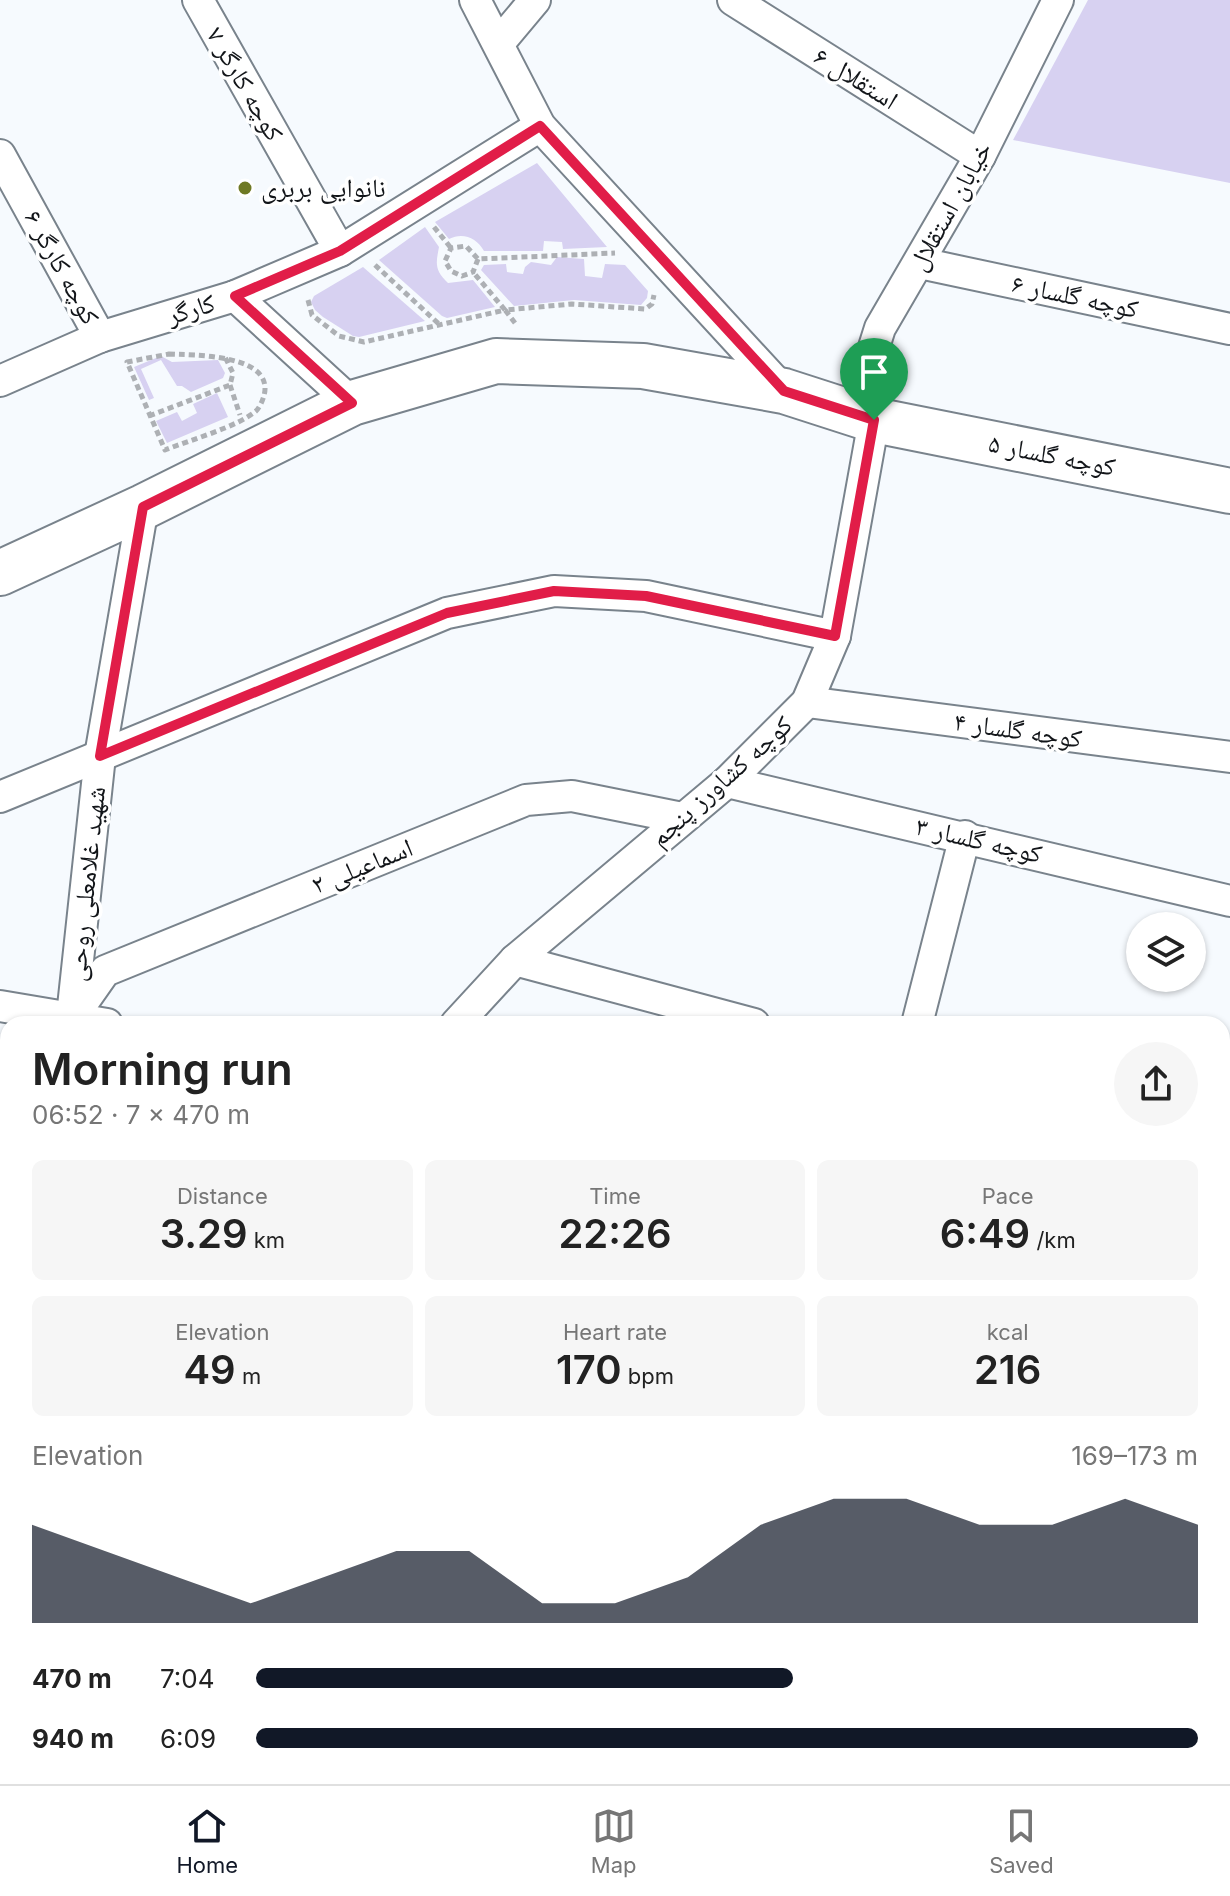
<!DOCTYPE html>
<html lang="en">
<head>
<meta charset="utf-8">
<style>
	body { margin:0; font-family:Inter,"Noto Naskh Arabic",sans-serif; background:#f6f6f6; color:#222; height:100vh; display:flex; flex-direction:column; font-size:30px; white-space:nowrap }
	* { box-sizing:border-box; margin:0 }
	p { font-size:26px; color:#767676 }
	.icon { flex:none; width:44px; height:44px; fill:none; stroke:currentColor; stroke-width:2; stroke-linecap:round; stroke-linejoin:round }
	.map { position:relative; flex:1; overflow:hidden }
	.details { position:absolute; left:0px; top:1016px; width:1230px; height:768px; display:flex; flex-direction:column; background:#fff; border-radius:24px 24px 0 0; box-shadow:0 2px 6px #0004 }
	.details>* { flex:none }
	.fabs { position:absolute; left:1126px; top:912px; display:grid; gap:16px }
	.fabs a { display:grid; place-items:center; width:80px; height:80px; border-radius:50%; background:#fff; box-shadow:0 2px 6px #0004; font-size:40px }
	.pin { position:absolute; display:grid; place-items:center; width:68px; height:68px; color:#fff; margin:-82px -34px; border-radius:50% 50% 50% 0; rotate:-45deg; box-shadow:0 0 8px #0007 }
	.pin .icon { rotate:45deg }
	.round { display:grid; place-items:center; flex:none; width:84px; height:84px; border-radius:42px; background:#f6f6f6 }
	.overview { display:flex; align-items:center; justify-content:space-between; height:136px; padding:0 32px }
	h1 { font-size:44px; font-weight:600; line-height:60px }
	.stats { display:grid; grid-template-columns:repeat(3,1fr); gap:12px; height:136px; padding:8px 32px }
	.stats div { display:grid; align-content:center; border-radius:12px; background:#f6f6f6; text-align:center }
	.stats b { font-size:40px; font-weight:600 }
	.stats small { font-size:22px; font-weight:400 }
	.stats p { font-size:22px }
	.chart { height:224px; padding:16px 32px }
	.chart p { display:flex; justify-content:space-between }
	.chart svg { width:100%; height:144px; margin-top:8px; fill:#111827; opacity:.7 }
	ul { padding:0 32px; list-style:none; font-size:26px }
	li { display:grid; grid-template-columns:128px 96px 1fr; align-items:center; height:60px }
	li i { height:20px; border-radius:10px; background:#111827 }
	.menu { display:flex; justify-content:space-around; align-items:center; height:112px; border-top:2px solid #e0e0e0; background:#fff; font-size:22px; color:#767676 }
	.menu a { display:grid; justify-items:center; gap:4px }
	.menu .selected { color:#111827 }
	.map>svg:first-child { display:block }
	.green { fill:#d7d1f1 }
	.building { fill:#778589; filter:url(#shadow) }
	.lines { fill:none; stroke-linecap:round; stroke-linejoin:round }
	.street-casing { stroke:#79838c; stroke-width:34 }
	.secondary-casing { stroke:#79838c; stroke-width:48 }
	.path { stroke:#adb0b4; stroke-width:5; stroke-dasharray:6 4; stroke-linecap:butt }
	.street { stroke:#fff; stroke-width:30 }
	.secondary { stroke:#fff; stroke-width:44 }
	.route-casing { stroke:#fff; stroke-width:16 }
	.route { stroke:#e11d48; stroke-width:10 }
	.poi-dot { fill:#6e7924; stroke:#fff; stroke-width:3 }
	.labels { text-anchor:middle; stroke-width:7; stroke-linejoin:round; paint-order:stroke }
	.street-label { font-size:26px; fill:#121519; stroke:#fff }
	.poi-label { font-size:26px; fill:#121519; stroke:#fff; text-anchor:start }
</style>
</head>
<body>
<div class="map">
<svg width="1230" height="1784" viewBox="0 0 1230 1784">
	<defs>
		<filter id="shadow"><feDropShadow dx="7" dy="7" stdDeviation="2" flood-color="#0004"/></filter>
	</defs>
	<rect width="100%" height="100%" fill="#f6fafe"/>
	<g class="green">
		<path d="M 1088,0 L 1230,0 L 1230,183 L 1013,140 Z"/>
		<path d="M 537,163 L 607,247 L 563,249 L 562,242 L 544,241 L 543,251 L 484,251 C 477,238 463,232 449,239 L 435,222 Z"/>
		<path d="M 425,227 L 439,247 C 436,263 434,270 448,283 L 473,280 L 495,307 L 447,318 L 442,316 L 379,260 Z"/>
		<path d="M 557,257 L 584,259 L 585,276 L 602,278 L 605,264 L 625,265 L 648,291 L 647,298 L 641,305 L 574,300 L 514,306 L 481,270 L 484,265 L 506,264 L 507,272 L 523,274 L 525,267 L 531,262 L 551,265 Z"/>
		<path d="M 363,267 L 425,321 L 359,337 L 353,336 L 323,317 L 315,310 L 311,302 L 314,296 Z"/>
		<path d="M 161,356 L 172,362 L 218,360 L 225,373 L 223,378 L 191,392 L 182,386 L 177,386 L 161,360 L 141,369 L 154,398 L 149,400 L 134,367 Z"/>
		<path d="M 217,393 L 228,417 L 167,443 L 156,421 L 177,412 L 182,421 L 197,413 L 193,404 Z"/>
		<path d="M 0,1556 L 8,1557 L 8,1591 L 0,1590 Z"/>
	</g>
	<path class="building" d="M 5,1336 L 8,1336 L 8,1373 L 0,1373 Z"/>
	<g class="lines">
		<defs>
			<g id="street">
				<path d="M 198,0 L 340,251"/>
				<path d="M 475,0 L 540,126 L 784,391"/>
				<path d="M 733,0 L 980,156"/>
				<path d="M 499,43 L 535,0"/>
				<path d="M 0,155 L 100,337"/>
				<path d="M 920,263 L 1230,329"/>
				<path d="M 235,296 L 352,403"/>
				<path d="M 0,381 L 100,337 L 235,296 L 340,251 L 540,126"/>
				<path d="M 807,702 L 1230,757"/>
				<path d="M 727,782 L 1230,901"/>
				<path d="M 0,797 L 447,613 L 554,591 L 646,596 L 835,636"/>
				<path d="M 515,960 L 754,1024"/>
				<path d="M 0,1006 L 107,1024"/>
				<path d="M 72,1016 L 100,756 L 143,507"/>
				<path d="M 72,1018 L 105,971 L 526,800 L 572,796 L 682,818"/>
				<path d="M 456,1024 L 515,960 L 727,782 L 807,702 L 835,636 L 874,420 L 874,347 L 880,328 L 980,156 L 1058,0"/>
				<path d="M 917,1024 L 965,836"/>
				<path d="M 1222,1123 L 1230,1124"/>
				<path d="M 0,1140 L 8,1141"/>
				<path d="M 1222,1360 L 1230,1362"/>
				<path d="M 0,1608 L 8,1609"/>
				<path d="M 853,1776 L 890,1784"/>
				<path d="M 220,1784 L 221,1776"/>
				<path d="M 1102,1784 L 1110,1776"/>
			</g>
			<g id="secondary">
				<path d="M 0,573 L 143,507 L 352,403 L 496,361 L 643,366 L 784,391 L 874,420 L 1230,491"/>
				<path d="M 0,1430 L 8,1431"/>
				<path d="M 0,1503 L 8,1504"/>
				<path d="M 1222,1581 L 1230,1563"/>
				<path d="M 1222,1713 L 1230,1715"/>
				<path d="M 1169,1776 L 1207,1784"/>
			</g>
		</defs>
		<use href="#street" class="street-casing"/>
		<use href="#secondary" class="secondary-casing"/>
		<g class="path">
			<path d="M 434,227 L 451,248"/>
			<path d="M 478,259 L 473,272 L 462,276 L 451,271 L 445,261 L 451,248 L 466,246 L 478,259 L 615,253"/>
			<path d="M 375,265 L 440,325"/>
			<path d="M 308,300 L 312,315 L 339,336 L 364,342 L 505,310 L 473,272"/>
			<path d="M 515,323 L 505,310 L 572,304 L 645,309 L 652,304 L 654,295"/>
			<path d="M 169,354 C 192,355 266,354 265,389 C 265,395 261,406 256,411 C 237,427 190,440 165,450 L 127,362 Z"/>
			<path d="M 230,385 L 240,415"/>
			<path d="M 149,416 L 230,385 L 233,373 L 225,357"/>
		</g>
		<use href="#street" class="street"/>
		<use href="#secondary" class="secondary"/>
	</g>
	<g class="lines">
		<defs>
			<path id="route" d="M 540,126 L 784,391 L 874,420 L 835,636 L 646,596 L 554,591 L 447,613 L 100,756 L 143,507 L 352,403 L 235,296 L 340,251 Z"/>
		</defs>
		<use href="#route" class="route-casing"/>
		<use href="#route" class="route"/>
	</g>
	<circle class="poi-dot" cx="245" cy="188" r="8"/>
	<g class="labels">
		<g class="street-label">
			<text transform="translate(856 78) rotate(32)" y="9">استقلال ۶</text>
			<text transform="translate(245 84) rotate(60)" y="9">کوچه کارگر ۷</text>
			<text transform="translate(950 206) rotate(-61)" y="9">خیابان استقلال</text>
			<text transform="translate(62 267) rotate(61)" y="9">کوچه کارگر ۶</text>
			<text transform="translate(1075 296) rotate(12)" y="9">کوچه گلسار ۶</text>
			<text transform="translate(191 309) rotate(-17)" y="9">کارگر</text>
			<text transform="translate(1052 455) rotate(11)" y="9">کوچه گلسار ۵</text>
			<text transform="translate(1018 730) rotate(8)" y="9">کوچه گلسار ۴</text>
			<text transform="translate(721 781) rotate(-42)" y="9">کوچه کشاورز پنجم</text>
			<text transform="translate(979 840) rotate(13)" y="9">کوچه گلسار ۳</text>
			<text transform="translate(362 866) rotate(-22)" y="9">اسماعیلی ۲</text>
			<text transform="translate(86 884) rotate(-84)" y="9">شهید غلامعلی روحی</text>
		</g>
		<g class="poi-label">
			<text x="261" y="197">نانوایی بربری</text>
		</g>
	</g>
</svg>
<div class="fabs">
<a><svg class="icon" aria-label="layers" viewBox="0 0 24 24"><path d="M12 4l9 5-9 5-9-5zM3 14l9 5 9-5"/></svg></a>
</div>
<div class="pin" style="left:874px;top:420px;background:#1e9e55"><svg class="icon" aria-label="arrive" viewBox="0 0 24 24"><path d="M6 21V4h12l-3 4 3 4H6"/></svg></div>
<section class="details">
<div class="overview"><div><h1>Morning run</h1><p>06:52 · 7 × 470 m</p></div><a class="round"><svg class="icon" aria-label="share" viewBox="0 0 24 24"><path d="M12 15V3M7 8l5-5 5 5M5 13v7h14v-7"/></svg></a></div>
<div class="stats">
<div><p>Distance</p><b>3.29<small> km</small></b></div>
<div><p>Time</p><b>22:26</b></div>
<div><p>Pace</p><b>6:49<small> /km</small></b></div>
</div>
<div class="stats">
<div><p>Elevation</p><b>49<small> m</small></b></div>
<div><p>Heart rate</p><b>170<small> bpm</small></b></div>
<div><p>kcal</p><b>216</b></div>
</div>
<div class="chart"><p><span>Elevation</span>169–173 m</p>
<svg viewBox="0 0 160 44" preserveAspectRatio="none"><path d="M0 44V14L10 22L20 30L30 38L40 30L50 22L60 22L70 38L80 38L90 30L100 14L110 6L120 6L130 14L140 14L150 6L160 14V44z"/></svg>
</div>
<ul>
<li><b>470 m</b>7:04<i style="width:57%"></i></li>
<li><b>940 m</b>6:09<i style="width:100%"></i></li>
</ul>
</section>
</div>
<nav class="menu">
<a class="selected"><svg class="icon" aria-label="home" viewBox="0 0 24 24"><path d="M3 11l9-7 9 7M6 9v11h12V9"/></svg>Home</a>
<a><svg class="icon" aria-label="map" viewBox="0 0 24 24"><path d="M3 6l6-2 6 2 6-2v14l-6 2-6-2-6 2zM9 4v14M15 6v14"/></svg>Map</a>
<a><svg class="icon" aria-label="saved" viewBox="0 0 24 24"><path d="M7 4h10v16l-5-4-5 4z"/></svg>Saved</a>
</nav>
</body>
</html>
